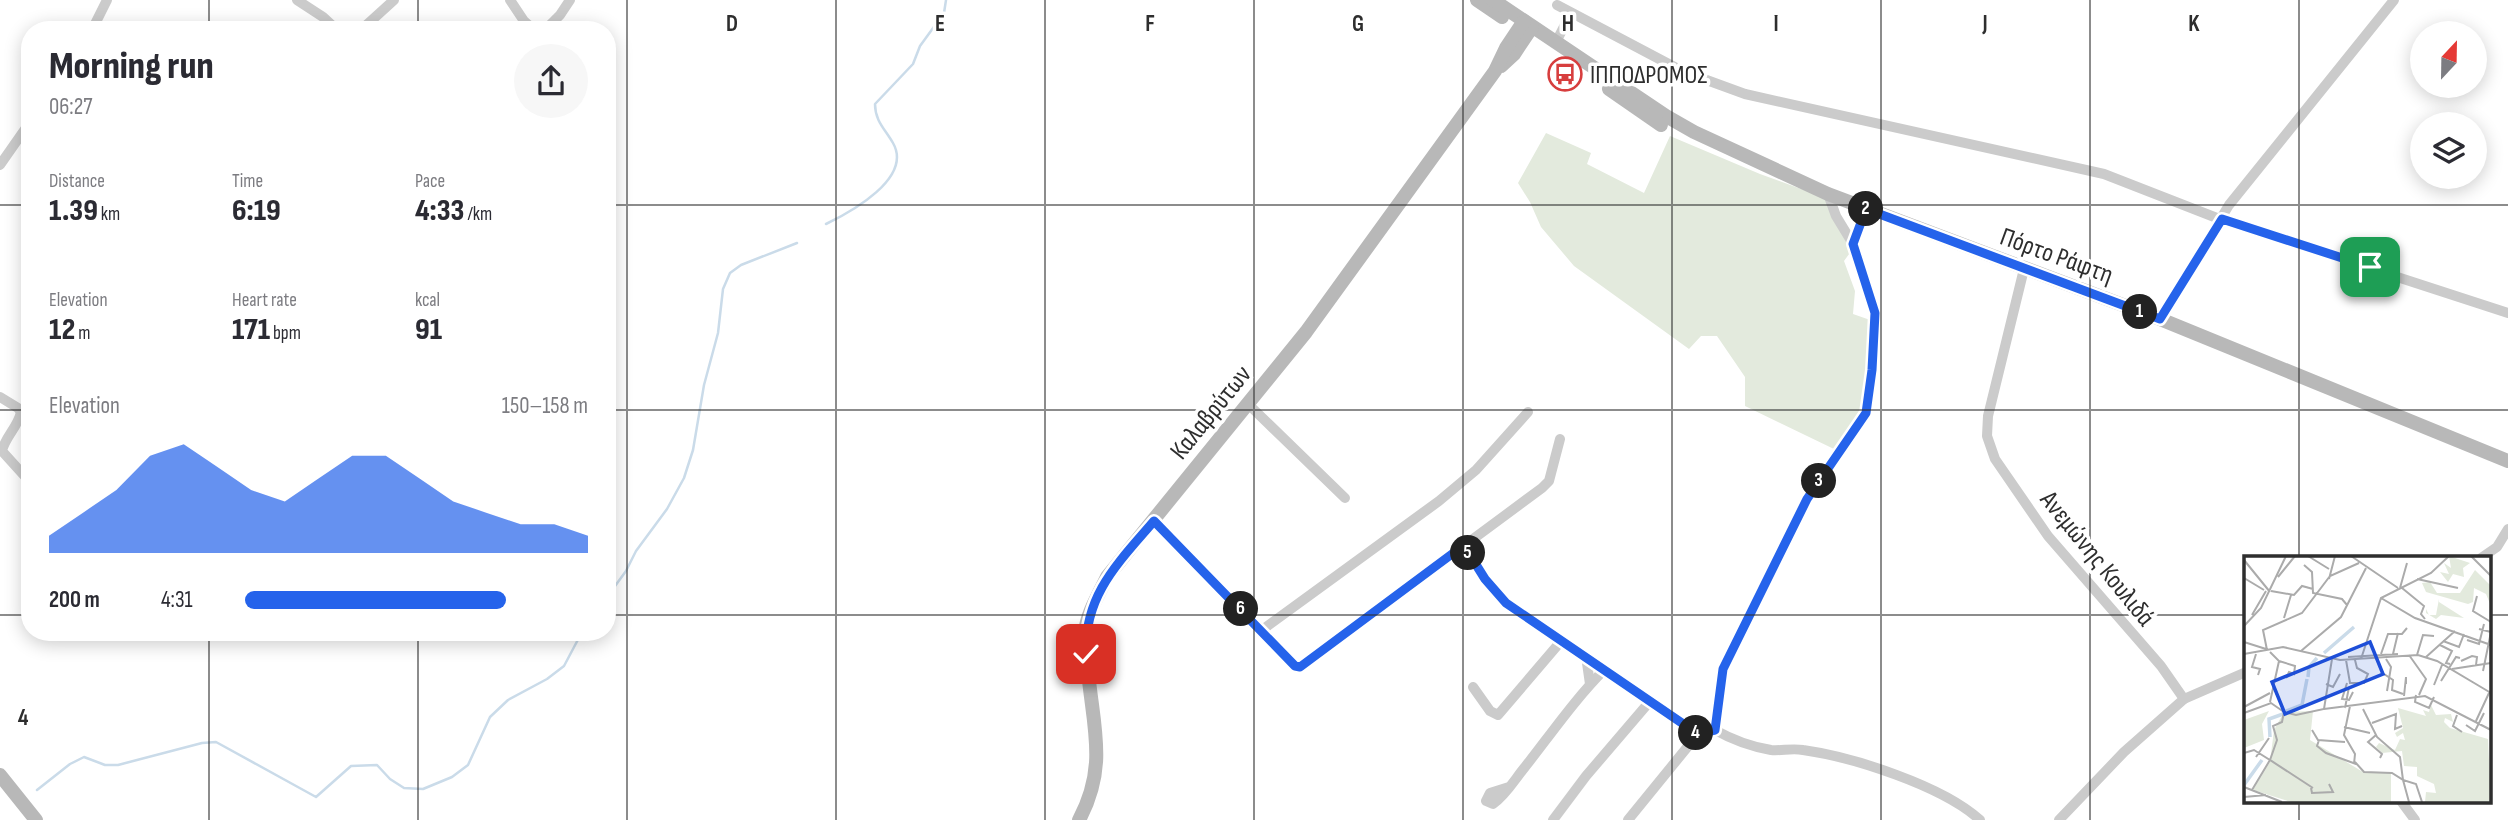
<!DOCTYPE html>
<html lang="en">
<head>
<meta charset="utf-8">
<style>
	body { margin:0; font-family:"Sofia Sans Condensed",sans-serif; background:#f7f7f7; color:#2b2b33; height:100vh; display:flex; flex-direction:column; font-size:26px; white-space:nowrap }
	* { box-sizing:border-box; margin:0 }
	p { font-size:23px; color:#7c7c81 }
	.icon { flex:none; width:38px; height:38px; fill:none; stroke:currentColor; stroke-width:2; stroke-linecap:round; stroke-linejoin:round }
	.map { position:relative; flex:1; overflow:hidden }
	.drawer { position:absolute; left:21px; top:21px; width:595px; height:620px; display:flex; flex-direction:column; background:#fff; border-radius:28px; box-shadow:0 4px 18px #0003 }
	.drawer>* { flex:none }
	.needle { width:46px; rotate:22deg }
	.tools { position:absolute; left:2410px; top:21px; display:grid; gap:14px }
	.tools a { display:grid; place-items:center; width:77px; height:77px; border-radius:50%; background:#fff; box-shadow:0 4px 18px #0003; font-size:35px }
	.pin { position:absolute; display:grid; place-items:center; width:60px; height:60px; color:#fff; margin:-30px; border-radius:14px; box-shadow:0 4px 10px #0006 }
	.km { position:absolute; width:35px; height:35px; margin:-18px; border-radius:50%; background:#222; color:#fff; font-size:19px; line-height:35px; text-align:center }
	.round { display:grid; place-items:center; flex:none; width:74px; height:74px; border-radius:37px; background:#f7f7f7 }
	.overview { display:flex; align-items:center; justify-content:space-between; height:119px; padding:0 28px }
	h1 { font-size:38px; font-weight:800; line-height:52px }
	.metrics { display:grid; grid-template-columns:repeat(3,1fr); gap:10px; height:119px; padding:7px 28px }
	.metrics div { display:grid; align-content:center }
	.metrics b { font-size:30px; font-weight:800 }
	.metrics small { font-size:19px; font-weight:400 }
	.metrics p { font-size:19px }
	.chart { height:196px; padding:14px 28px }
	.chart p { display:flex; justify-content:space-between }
	.chart svg { width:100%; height:126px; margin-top:7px; fill:#2563eb; opacity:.7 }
	ul { padding:0 28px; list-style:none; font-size:23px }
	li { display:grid; grid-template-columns:112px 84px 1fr; align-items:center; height:52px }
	li i { height:18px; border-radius:9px; background:#2563eb }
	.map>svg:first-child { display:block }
	.green { fill:#e3eadd }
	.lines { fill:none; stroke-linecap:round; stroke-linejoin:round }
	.stream { stroke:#cadbe9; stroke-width:2.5 }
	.street { stroke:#cbcbcb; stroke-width:10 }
	.secondary { stroke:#b8b8b8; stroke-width:14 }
	.route-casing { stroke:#fff; stroke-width:14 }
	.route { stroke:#2563eb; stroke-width:9 }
	.grid { fill:none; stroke:#2e2e2e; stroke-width:2; stroke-opacity:0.55 }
	.labels { text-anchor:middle; stroke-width:7; stroke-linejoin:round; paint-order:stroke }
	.poi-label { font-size:26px; fill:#2e2e2e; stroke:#fff; text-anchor:start }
	.street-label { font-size:26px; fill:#2e2e2e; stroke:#fff }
	.inset-river { fill:none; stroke:#cadbe9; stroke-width:3.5 }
	.inset-road { fill:none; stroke:#ababab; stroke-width:2 }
	.view { fill:#1d4ed8; fill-opacity:0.15; stroke:#1d4ed8; stroke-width:3.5 }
	.inset-edge { fill:none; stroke:#2e2e2e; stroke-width:3.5 }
	.grid-label { font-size:23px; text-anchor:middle; font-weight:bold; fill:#2e2e2e; stroke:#fff; stroke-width:7; stroke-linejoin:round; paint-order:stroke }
</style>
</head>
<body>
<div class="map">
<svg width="2508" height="820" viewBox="0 0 2508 820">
	<rect width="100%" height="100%" fill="#fff"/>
	<path class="green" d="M 1546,133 L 1591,153 L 1587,164 L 1644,193 L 1670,136 L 1760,174 L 1826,198 L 1852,250 L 1844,261 L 1855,291 L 1853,314 L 1873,321 L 1862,411 L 1834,449 L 1745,406 L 1745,377 L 1717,336 L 1701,336 L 1689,349 L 1574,266 L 1541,227 L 1530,202 L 1518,183 Z"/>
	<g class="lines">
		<g class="stream">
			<path d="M 826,224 C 851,212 913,178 893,143 C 885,129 875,121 875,104 L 913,64 L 920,46 L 944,13 L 946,0"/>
			<path d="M 607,597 L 626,571 L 636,551 L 667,509 L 684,478 L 693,450 L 704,385 L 718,333 L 723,289 L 730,273 L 741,265 L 797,243"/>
			<path d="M 37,790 L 70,764 L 84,757 L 105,765 L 118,765 L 202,743 L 216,742 L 316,797 L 351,766 L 377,765 L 390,779 L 404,788 L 423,789 L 452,777 L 468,765 L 490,717 L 508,700 L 547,679 L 564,666 L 582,632"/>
		</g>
		<g class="street">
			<path d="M 297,0 L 323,17 L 337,30"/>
			<path d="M 510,0 L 524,21 L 534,30"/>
			<path d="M 1557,5 L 1682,71 L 1745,94 L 2104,174 L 2222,220 L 2508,313"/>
			<path d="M 92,30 L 107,0"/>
			<path d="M 361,30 L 394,0"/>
			<path d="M 545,30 L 560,15 L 570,0"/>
			<path d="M 1556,42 L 1571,13"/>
			<path d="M 0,165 L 30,122"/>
			<path d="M 1828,194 L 1836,216 L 1853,244 L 1876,313 L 1872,370 L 1866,413 L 1807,499 L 1723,669 L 1715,730 C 1731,739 1753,747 1771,750 C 1781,751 1792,748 1803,750 C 1853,757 1943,786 1980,820"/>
			<path d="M 1853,244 L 1866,209"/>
			<path d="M 2024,269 L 1988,416 L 1987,436 L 1995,459 L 2048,536 L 2161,666 L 2184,699 L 2124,752 L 2059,820"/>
			<path d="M 2160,319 L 2229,205 L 2394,0"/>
			<path d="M 0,397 L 18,408 L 21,412 C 18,427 5,437 2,451 L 30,482"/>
			<path d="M 1248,404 L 1345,498"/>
			<path d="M 1154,521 L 1262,630 L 1291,664 L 1300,667 L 1542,488 L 1549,481 L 1560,439"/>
			<path d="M 1465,547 L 1485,579 L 1506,603 L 1698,734"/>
			<path d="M 2481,558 L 2497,547 L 2508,529"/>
			<path d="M 1262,630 L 1439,501 L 1476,470 L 1528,412"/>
			<path d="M 1586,656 L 1590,684"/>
			<path d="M 1473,687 L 1490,711 L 1498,715 L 1562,640"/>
			<path d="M 2184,699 L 2246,672"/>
			<path d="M 1509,787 L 1490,793 L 1486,801 L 1493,804 C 1506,795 1515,779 1525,767 C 1551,734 1575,699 1605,669"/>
			<path d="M 2401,801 L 2415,820"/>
			<path d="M 1553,820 L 1586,776 L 1651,700"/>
			<path d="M 1628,820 L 1698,734 L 1715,730"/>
		</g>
		<g class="secondary">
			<path d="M 1477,0 L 1502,17"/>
			<path d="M 1493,0 L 1666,116 L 1694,132 L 1828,194 L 2160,319 L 2508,461"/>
			<path d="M 1501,66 L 1514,54 L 1532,27"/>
			<path d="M 1609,89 L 1661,125"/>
			<path d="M 0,775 L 36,820"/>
			<path d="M 1079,820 C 1108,766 1093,727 1088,671 C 1087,658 1084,645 1085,632 C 1087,613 1099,594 1107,577 L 1306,332 L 1495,71 L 1506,48 L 1524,21"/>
		</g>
	</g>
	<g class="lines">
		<defs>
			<path id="route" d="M 1086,654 C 1084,595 1118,563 1154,521 L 1295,666 L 1300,667 L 1452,554 L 1465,547 L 1485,579 L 1506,603 L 1698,734 L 1715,730 L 1723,669 L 1807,499 L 1866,413 L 1872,370 L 1875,313 L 1853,244 L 1866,209 L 2160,319 L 2222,219 L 2370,267"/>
		</defs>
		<use href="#route" class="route-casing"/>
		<use href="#route" class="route"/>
	</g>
	<path class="grid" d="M 209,0 L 209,30M 418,0 L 418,30M 627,0 L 627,820M 836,0 L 836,820M 1045,0 L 1045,820M 1254,0 L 1254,820M 1463,0 L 1463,820M 1672,0 L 1672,820M 1881,0 L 1881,820M 2090,0 L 2090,820M 2299,0 L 2299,558M 0,205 L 30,205M 607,205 L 2508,205M 0,410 L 30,410M 607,410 L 2508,410M 0,615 L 30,615M 607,615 L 2246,615M 2489,615 L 2508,615M 209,632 L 209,820M 418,632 L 418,820M 2299,801 L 2299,820"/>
	<defs>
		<symbol id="bus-ring" viewBox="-11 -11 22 22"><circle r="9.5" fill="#fff" stroke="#d73e3e" stroke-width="1.5"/><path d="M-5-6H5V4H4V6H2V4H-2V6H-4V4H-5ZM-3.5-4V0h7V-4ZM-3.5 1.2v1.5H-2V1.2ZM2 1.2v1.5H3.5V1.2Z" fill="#d73e3e"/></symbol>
	</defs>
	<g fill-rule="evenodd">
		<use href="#bus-ring" x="1546" y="55" width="38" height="38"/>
	</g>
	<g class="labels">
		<g class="poi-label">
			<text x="1590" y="83">ΙΠΠΟΔΡΟΜΟΣ</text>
		</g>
		<g class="street-label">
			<text transform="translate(2057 255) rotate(20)" y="9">Πόρτο Ράφτη</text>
			<text transform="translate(1210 412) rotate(-51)" y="9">Καλαβρύτων</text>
			<text transform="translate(2098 558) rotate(51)" y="9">Ανεμώνης Κουλιδά</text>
		</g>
	</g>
	<g transform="translate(2244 556)">
		<rect width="247" height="247" fill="#fff"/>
		<path d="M 205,0 L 226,7 L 219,12 L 220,21 L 209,18 L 204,26 L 196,16 L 205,18 L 200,7 L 207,12 ZM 231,14 L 247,30 L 247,50 L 242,38 L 230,32 L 229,46 L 224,48 L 182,36 L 178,27 L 186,26 L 193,37 L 216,37 ZM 195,43 L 195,46 L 220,62 L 197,59 L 192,63 L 182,57 L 182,53 L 185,59 L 192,59 ZM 187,149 L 192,159 L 207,158 L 209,166 L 201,162 L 200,166 L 206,172 L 244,183 L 247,246 L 181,246 L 182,236 L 192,237 L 190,228 L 173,220 L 173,211 L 160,210 L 158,195 L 138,197 L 132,191 L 135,187 L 151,194 L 156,183 L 161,184 L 159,177 L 153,181 L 151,177 L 159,172 L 154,152 L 182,160 L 179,154 L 185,156 ZM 25,155 L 18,168 L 20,184 L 0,192 L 0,164 ZM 69,155 L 66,184 L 119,216 L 147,217 L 147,246 L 47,246 L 9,234 L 26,206 L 30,174 L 40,156 Z" fill="#e3eadd"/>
		<path class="inset-river" d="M 80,97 L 110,71M 64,121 L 65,111 L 73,102M 42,155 L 58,149 L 63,123M 26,181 L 25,163 L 39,158M 0,229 L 18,204"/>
		<path class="inset-road" d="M 64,0 L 85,13M 107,0 L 154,32M 227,0 L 247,20M 0,4 L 26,36M 60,9 L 68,16 L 69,37 L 98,43 L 103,49M 34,21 L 51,0M 0,22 L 20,34M 85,23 L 91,0M 173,23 L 214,32M 156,32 L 163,7M 158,32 L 180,50 L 177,58 L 181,63M 27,35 L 50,39 L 58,30 L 69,33M 233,40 L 229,55 L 247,66M 137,42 L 171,62 L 247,89M 8,59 L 22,35M 40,62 L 47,39M 0,70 L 17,52 L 42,0M 235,73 L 247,76 L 239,115M 223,84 L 235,88 L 240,68M 199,85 L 215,91 L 220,78M 0,86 L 22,93M 196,89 L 208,95 L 202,107 L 206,108M 23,94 L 19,74 L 58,57 L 86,20 L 115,7M 57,95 L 97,61 L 122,12M 26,96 L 35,105 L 26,146M 0,98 L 39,91 L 96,104 L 174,99 L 193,105 L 247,137M 12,98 L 8,111 L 16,113 L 14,119M 137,98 L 144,78 L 158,78 L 163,72M 149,98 L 154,77M 165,99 L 182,123 L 175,139M 173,99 L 179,79 L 190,80M 104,101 L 154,98M 182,101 L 211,75M 117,103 L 137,42 L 187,17 L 205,0M 142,103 L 147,111 L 143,135M 102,104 L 106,127 L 120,127 L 124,118 L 113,112 L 111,104M 35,105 L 51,110 L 50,118 L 45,116 L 42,122M 217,105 L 228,100 L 233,101 L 232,109M 208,113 L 247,107M 140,118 L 149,124 L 148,134 L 159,138M 197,125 L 212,101 L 216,102M 103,127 L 98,143 L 105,144 L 109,136M 82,128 L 89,131 L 96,118M 190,129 L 198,109M 172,139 L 171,146 L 185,152 L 190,141M 160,140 L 162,121 L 162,128M 106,150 L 100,179 L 111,198 L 110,208M 0,151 L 26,137M 101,152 L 105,131M 80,153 L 181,140 L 247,174M 119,153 L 133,181 L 156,201 L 159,224 L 172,228 L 178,246M 0,157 L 27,147 L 40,156M 213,159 L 209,170 L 218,176M 232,165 L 245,137M 128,167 L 152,158 L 151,173 L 158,170M 222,169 L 231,175 L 240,157M 100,171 L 126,177M 68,174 L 74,184 L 101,186M 132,179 L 124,186 L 138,198 L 136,202M 75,184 L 73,190 L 82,197 L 112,208M 0,197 L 10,194 L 26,204 L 33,184 L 29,170 L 38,166 L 40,156 L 52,159 L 80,153 L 88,103M 12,201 L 25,182M 111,206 L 120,216 L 148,217 L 159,224 L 165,246M 0,231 L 38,246M 67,232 L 68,237 L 89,236 L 85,228M 8,234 L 26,204 L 69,232M 0,241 L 22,239"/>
		<path class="view" d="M 126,86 L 139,118 L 41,158 L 28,126 Z"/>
		<rect width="247" height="247" class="inset-edge"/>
	</g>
	<g class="grid-label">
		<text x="732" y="31">D</text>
		<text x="940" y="31">E</text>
		<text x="1150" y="31">F</text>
		<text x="1358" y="31">G</text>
		<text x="1568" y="31">H</text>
		<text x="1776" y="31">I</text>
		<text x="1985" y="31">J</text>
		<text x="2194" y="31">K</text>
		<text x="23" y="725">4</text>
	</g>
</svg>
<div class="tools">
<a><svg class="needle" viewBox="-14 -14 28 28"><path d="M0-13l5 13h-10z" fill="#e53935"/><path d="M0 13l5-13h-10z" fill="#7c7c81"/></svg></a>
<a><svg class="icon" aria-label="layers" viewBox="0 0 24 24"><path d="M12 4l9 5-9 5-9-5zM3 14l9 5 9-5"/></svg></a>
</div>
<div class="pin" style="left:2370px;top:267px;background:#1e9e55"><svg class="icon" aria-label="arrive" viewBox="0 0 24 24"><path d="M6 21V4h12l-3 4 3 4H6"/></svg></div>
<div class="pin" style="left:1086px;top:654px;background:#d93025"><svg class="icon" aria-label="check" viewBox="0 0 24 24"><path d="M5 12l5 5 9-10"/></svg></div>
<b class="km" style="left:2140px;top:312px">1</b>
<b class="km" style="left:1866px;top:209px">2</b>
<b class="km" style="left:1819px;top:481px">3</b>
<b class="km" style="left:1696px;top:733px">4</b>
<b class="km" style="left:1468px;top:553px">5</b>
<b class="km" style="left:1241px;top:609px">6</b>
<section class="drawer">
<div class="overview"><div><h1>Morning run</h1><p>06:27</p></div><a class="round"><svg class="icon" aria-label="share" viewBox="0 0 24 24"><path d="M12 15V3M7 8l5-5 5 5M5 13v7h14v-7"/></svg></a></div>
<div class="metrics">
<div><p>Distance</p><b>1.39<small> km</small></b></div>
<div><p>Time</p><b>6:19</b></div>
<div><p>Pace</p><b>4:33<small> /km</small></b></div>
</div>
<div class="metrics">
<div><p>Elevation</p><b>12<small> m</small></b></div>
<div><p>Heart rate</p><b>171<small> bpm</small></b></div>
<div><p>kcal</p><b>91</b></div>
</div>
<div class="chart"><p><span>Elevation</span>150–158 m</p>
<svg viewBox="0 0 160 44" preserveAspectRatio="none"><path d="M0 44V38L10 30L20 22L30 10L40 6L50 14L60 22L70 26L80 18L90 10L100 10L110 18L120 26L130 30L140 34L150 34L160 38V44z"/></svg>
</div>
<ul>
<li><b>200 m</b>4:31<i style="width:76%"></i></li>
</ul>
</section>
</div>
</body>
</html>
